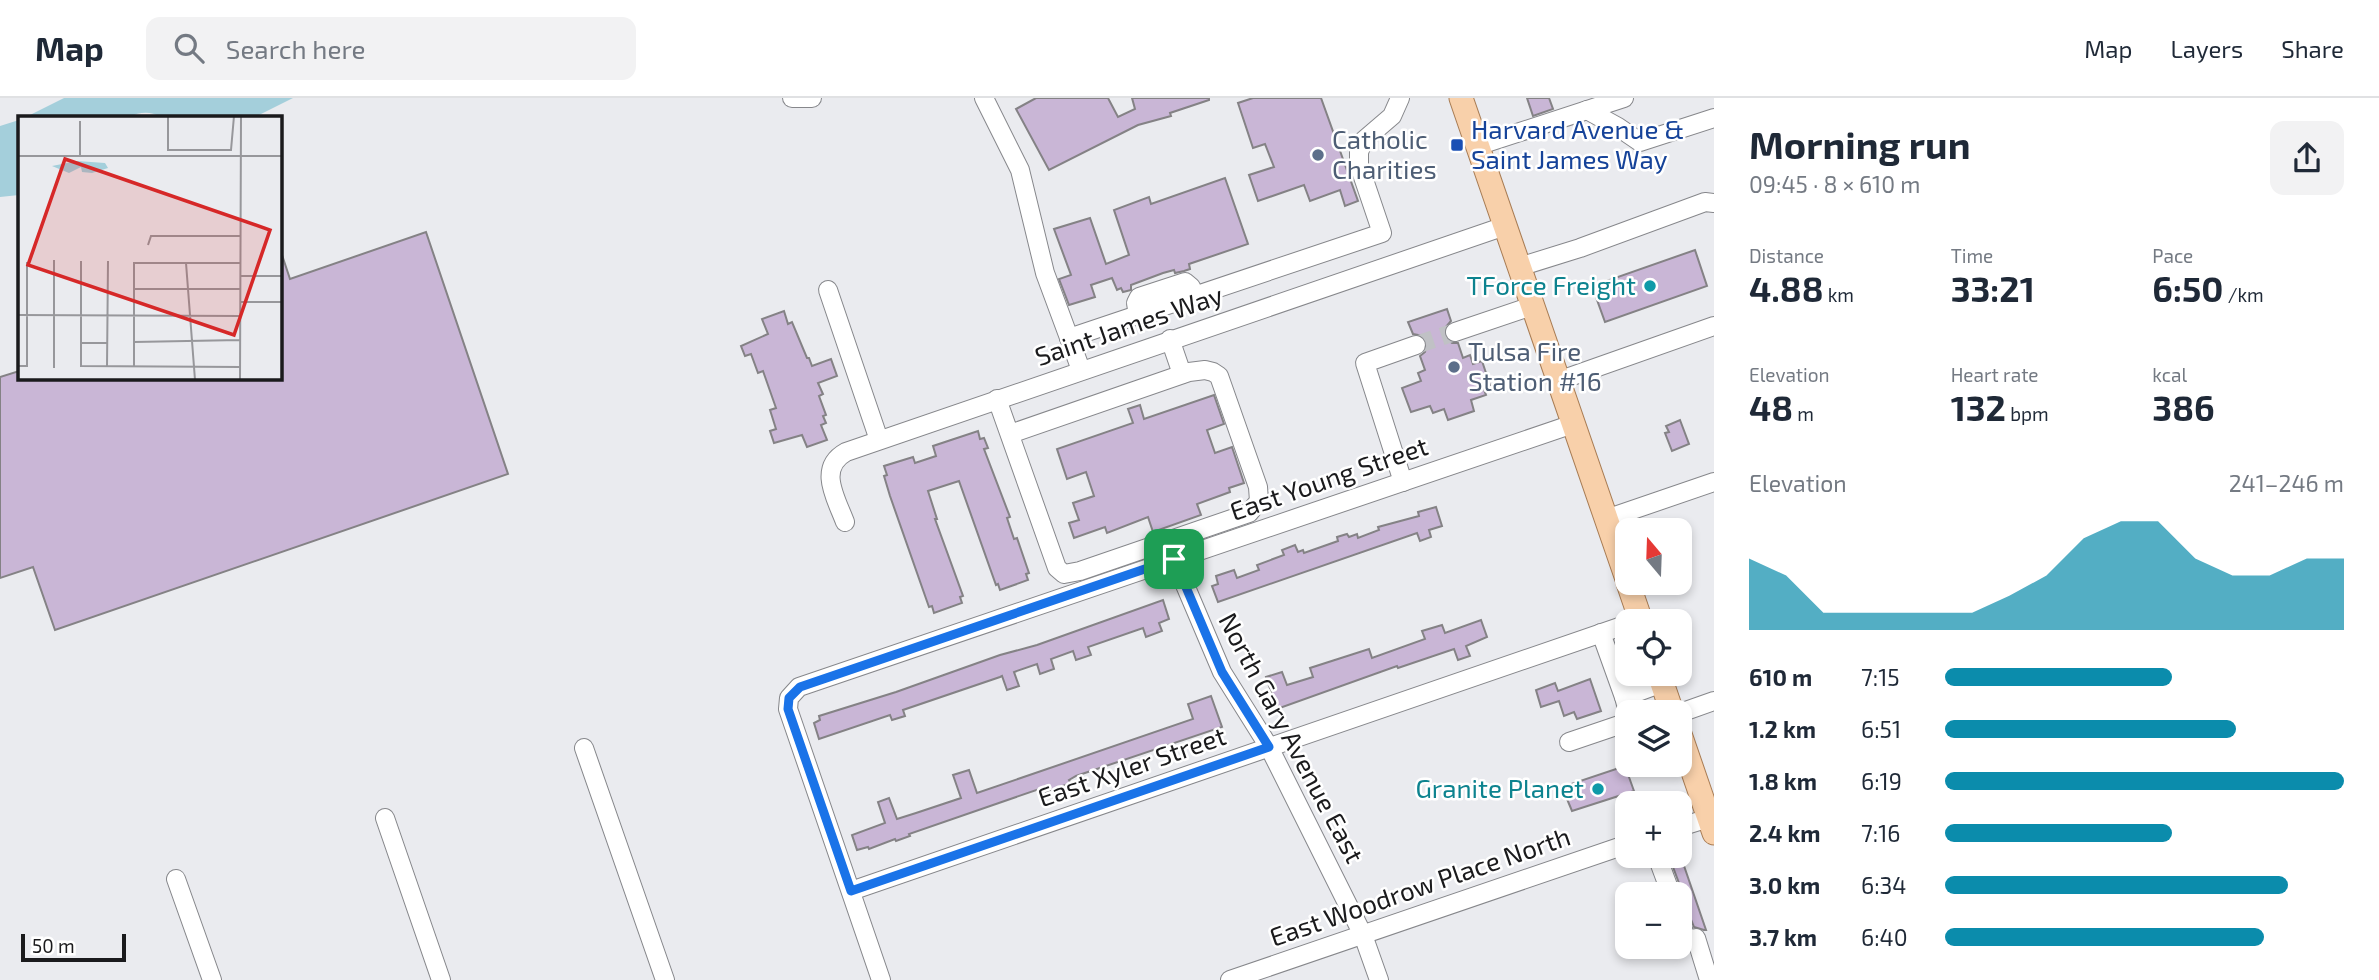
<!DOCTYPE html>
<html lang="en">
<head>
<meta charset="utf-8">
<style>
	body { margin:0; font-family:"Exo 2",sans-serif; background:#f2f2f3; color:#1f2937; height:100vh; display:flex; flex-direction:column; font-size:26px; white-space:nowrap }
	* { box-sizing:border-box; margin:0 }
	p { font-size:23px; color:#747a83 }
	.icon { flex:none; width:38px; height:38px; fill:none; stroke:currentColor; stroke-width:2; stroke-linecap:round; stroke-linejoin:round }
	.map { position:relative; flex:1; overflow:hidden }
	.side { display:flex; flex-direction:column; background:#fff; width:665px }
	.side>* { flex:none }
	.needle { width:46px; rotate:341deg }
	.fabs { position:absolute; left:1615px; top:420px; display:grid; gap:14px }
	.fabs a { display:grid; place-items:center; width:77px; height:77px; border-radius:14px; background:#fff; box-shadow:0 4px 10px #0003; font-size:35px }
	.scale { position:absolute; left:21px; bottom:18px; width:105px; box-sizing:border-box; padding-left:7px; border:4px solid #1a1a1c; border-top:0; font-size:19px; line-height:24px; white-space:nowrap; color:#1a1a1c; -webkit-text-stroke:5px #fff; paint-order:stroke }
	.pin { position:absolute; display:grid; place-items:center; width:60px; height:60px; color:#fff; margin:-30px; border-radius:14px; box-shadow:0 4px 10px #0006 }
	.round { display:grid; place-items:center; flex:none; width:74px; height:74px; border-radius:14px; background:#f2f2f3 }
	.head { display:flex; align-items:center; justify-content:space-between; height:119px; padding:0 35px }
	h1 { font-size:38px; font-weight:700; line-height:52px }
	.stats { display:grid; grid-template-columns:repeat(3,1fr); gap:10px; height:119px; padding:7px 35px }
	.stats div { display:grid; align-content:center }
	.stats b { font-size:35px; font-weight:700 }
	.stats small { font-size:19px; font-weight:400 }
	.stats p { font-size:19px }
	.chart { height:196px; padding:14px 35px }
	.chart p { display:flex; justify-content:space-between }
	.chart svg { width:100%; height:126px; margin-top:7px; fill:#0b8cac; opacity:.7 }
	ul { padding:0 35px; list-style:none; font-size:23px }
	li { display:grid; grid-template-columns:112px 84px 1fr; align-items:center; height:52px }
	li i { height:18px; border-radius:9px; background:#0b8cac }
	header { display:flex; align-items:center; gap:42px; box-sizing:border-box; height:98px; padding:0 35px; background:#fff; border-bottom:2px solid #e0e1e3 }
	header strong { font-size:33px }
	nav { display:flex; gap:38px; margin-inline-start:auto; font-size:24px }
	.search { width:490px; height:63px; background:#f2f2f3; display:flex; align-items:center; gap:18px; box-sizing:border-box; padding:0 24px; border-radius:14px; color:#747a83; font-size:26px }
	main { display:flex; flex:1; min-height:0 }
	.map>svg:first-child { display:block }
	.water { fill:#a4cfdb }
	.building { fill:#c9b6d6; stroke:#848285; stroke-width:2 }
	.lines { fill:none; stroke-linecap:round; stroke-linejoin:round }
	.minor-tunnel { stroke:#c0c1c5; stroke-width:18; stroke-dasharray:18 9; stroke-linecap:butt }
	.minor-casing { stroke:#86878b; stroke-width:20 }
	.major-casing { stroke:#a87c54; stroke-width:25 }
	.minor { stroke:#fff; stroke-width:18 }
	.major { stroke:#f8d0aa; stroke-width:23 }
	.route-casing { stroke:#fff; stroke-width:14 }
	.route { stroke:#1a73e8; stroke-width:9 }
	.transit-dot { fill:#1a4fb4; stroke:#fff; stroke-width:2.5 }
	.service-dot { fill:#5c6f8a; stroke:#fff; stroke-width:2.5 }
	.culture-dot { fill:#0f9aa8; stroke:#fff; stroke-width:2.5 }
	.labels { text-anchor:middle; stroke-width:5; stroke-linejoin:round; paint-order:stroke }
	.transit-label { font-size:26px; fill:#164399; stroke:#fff; text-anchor:start }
	.service-label { font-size:26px; fill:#4e5e75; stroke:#fff; text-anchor:start }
	.culture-label { font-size:26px; fill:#0d838f; stroke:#fff; text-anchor:end }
	.street-label { font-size:26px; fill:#1a1a1c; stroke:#fff }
	.inset-road { fill:none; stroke:#97979b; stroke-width:2 }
	.view { fill:#d62828; fill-opacity:0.15; stroke:#d62828; stroke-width:3.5 }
	.inset-edge { fill:none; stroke:#1a1a1c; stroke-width:3.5 }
</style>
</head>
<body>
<header>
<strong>Map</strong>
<div class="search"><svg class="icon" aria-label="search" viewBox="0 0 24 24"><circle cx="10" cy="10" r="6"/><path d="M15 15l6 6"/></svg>Search here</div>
<nav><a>Map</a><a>Layers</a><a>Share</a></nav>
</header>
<main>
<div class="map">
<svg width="1714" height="882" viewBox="0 0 1714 882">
	<rect width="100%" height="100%" fill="#eaebef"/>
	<g class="water">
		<path d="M 64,0 L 293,0 L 255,19 L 160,19 C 151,13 139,14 130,19 L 26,19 Z"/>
		<path d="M 19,22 L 19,97 L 0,99 L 0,28 Z"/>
	</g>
	<g class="building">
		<path d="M 1036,0 L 1108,0 L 1118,19 L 1135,11 L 1132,0 L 1209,0 L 1209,2 L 1170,15 L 1171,18 L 1138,27 L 1049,72 L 1016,11 Z"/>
		<path d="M 1253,0 L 1321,0 L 1358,103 L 1345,108 L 1340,92 L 1310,103 L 1304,87 L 1258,103 L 1249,77 L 1274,69 L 1265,46 L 1253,50 L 1238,5 Z"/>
		<path d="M 1527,0 L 1549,0 L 1553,11 L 1533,18 Z"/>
		<path d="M 1225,80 L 1248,146 L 1189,166 L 1190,171 L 1184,173 L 1175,175 L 1174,172 L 1163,175 L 1131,187 L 1131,192 L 1123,194 L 1121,190 L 1117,192 L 1112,180 L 1091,187 L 1095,199 L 1069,207 L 1059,181 L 1071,177 L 1054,131 L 1090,120 L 1106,166 L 1129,157 L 1114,112 L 1149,99 L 1151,106 Z"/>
		<path d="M 426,134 L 508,376 L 55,532 L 33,469 L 0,480 L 0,279 L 19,273 L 19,280 L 280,280 L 280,158 L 282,157 L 290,181 Z"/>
		<path d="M 1695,152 L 1707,188 L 1605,224 L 1592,188 Z"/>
		<path d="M 1447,211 L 1451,223 L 1444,231 L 1445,238 L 1452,245 L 1458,245 L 1463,260 L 1470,257 L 1473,266 L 1482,263 L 1490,287 L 1483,289 L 1486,297 L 1471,302 L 1474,313 L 1448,322 L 1444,311 L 1433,315 L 1430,308 L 1411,314 L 1402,290 L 1421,283 L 1418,275 L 1425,272 L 1420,258 L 1425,254 L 1427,244 L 1423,238 L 1413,236 L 1408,224 Z"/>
		<path d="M 784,213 L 788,226 L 792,224 L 807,260 L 809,260 L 812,268 L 831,261 L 837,278 L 818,285 L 823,296 L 819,298 L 826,317 L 823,318 L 826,325 L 821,327 L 827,342 L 807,349 L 802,337 L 774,345 L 770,333 L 776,331 L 770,312 L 776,310 L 763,273 L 758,275 L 751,256 L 745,258 L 741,248 L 768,236 L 762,221 Z"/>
		<path d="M 1214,297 L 1224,326 L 1207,332 L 1215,355 L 1232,349 L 1244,385 L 1229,390 L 1230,394 L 1197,406 L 1201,417 L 1153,434 L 1148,419 L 1107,435 L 1105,429 L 1074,440 L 1069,425 L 1079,422 L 1073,405 L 1094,398 L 1086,374 L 1067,381 L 1057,351 L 1133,325 L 1128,311 L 1140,307 L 1144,321 Z"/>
		<path d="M 1680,322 L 1689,346 L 1672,353 L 1665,335 L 1669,334 L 1666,328 Z"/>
		<path d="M 978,333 L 980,341 L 984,340 L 988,350 L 984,351 L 1010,419 L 1007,420 L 1014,441 L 1017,440 L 1029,475 L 1026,476 L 1028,482 L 1000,492 L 998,486 L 996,487 L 959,383 L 928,393 L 937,421 L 935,421 L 963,498 L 960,499 L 962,505 L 934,515 L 932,508 L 929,509 L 890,398 L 884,378 L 887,377 L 884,368 L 913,359 L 915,365 L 936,358 L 933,348 Z"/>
		<path d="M 1436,409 L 1442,428 L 1429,432 L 1431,439 L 1420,443 L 1417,435 L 1218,504 L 1212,488 L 1218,486 L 1216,478 L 1234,472 L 1237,480 L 1259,472 L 1257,467 L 1284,457 L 1282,452 L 1295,447 L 1298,454 L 1303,452 L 1304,455 L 1338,443 L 1337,439 L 1347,436 L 1349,439 L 1357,436 L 1358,440 L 1379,432 L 1378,429 L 1419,418 L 1418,414 Z"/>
		<path d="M 1163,502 L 1169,521 L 1159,525 L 1162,533 L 1146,539 L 1143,530 L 1088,549 L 1091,557 L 1076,562 L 1073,553 L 1051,561 L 1054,571 L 1040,576 L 1037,566 L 1014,574 L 1019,588 L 1007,592 L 1002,578 L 1000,579 L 903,612 L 905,618 L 892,622 L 890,617 L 819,641 L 814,625 L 820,622 L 819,618 L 896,594 L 1000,557 L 1037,547 Z"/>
		<path d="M 1481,522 L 1487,539 L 1466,548 L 1470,558 L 1458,562 L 1454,551 L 1398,570 L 1397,568 L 1277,611 L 1266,579 L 1282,574 L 1287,587 L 1313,579 L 1310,570 L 1369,551 L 1372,560 L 1425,541 L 1422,533 L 1442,527 L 1445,535 Z"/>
		<path d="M 1590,581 L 1601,613 L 1577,621 L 1574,614 L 1564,618 L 1559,603 L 1541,609 L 1536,592 L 1555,585 L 1558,593 Z"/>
		<path d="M 1211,598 L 1222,629 L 1076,678 L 1069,682 L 1071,685 L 1046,694 L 1045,689 L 909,736 L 910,738 L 896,743 L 895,741 L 869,751 L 868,749 L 857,752 L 852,737 L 885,725 L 878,704 L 889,700 L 897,721 L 916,715 L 961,700 L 953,677 L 969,672 L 977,695 L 1193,621 L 1188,606 Z"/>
		<path d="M 1625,668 L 1634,693 L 1572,713 L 1562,689 Z"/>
		<path d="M 1682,762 L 1706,832 L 1704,832 L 1694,829 L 1690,819 L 1683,812 L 1680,805 L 1682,793 L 1673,769 Z"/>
	</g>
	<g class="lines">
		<path class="minor-tunnel" d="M 1416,247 L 1455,234"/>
		<defs>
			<g id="minor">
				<path d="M 792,0 L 812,0"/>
				<path d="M 984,0 L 1020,72 L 1045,175 L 1081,272"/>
				<path d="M 1587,12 L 1618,29 L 1640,44 L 1714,20"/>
				<path d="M 1477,48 L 1624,0"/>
				<path d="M 1519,169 L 1580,150 L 1705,104 L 1714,105"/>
				<path d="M 828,192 L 879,342"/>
				<path d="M 1138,217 L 1136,205 L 1139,199 L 1185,184 L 1191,189 L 1195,198"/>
				<path d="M 1455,234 L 1532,208"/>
				<path d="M 1069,240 L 1382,135 L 1359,67 L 1359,54 L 1364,42 L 1392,18 L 1400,0"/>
				<path d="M 1170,241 L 1182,276"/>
				<path d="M 1558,283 L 1714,228"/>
				<path d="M 997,301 L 1057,470 L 1064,476 L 1080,473 L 1249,415 L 1259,403 L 1258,389 L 1219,278 L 1213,274 L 1205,272 L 1189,274 L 1010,336"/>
				<path d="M 1403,384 L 1365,265 L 1416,247"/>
				<path d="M 1606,421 L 1714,384"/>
				<path d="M 845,424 C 836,400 817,370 846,354 L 1505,128"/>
				<path d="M 1174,461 L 1222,574 L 1269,649 L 1363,837 L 1379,882"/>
				<path d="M 1601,535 L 1624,599"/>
				<path d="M 1627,610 L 1624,599 L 1662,585"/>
				<path d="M 1680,615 L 1714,603"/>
				<path d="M 1569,644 L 1628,624"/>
				<path d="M 584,650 L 665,882"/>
				<path d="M 385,720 L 441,882"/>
				<path d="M 1680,729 L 1709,720"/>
				<path d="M 1669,758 L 1658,761 L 1671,796"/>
				<path d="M 176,781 L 212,882"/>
				<path d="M 851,793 L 1628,526"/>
				<path d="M 1680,823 L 1687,843 L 1696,840 L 1709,882"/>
				<path d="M 881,882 L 788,611 L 789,600 L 799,589 L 1573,326"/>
				<path d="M 1230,882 L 1628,746"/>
			</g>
			<g id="major">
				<path d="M 1461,0 L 1628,484"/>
				<path d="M 1628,485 L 1641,523"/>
				<path d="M 1659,576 L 1672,614"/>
				<path d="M 1680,636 L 1714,735"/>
			</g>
		</defs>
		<use href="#minor" class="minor-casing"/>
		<use href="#major" class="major-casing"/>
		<use href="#minor" class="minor"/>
		<use href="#major" class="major"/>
	</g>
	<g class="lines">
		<defs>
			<path id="route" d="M 1174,461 L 1222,574 L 1269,649 L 851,793 L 788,611 L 789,600 L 800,589 Z"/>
		</defs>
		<use href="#route" class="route-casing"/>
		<use href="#route" class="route"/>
	</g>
	<rect class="transit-dot" x="1450" y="40" width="14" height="14" rx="3.5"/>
	<g class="service-dot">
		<circle cx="1318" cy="57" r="7"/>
		<circle cx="1454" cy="269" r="7"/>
	</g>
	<g class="culture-dot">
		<circle cx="1650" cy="188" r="7"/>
		<circle cx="1598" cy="691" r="7"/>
	</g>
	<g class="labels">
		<g class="transit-label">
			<text x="1471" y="41">Harvard Avenue &amp;<tspan x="1471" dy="30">Saint James Way</tspan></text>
		</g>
		<g class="service-label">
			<text x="1332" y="51">Catholic<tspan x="1332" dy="30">Charities</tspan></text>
			<text x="1468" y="263">Tulsa Fire<tspan x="1468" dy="30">Station #16</tspan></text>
		</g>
		<g class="culture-label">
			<text x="1636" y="197">TForce Freight</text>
			<text x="1584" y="700">Granite Planet</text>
		</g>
		<g class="street-label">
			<text transform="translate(1129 228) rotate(-19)" y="9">Saint James Way</text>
			<text transform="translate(1329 381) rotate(-19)" y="9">East Young Street</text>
			<text transform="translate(1291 640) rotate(62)" y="9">North Gary Avenue East</text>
			<text transform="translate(1132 669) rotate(-19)" y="9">East Xyler Street</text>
			<text transform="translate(1420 789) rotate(-19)" y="9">East Woodrow Place North</text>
		</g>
	</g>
	<g transform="translate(18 18)">
		<rect width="264" height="264" fill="#eaebef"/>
		<path d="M 59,45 L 87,47 L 90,52 L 74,57 L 64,56 L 63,51 L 51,57 L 34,50 Z" fill="#a4cfdb"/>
		<path class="inset-road" d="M 150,34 L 213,34 L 216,0M 150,35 L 150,0M 0,40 L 265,40M 62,40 L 62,5M 130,129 L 133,120 L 222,120M 36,144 L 36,252M 63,145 L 63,250 L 222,251M 168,147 L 177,264M 222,160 L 265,160M 116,173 L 222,173M 222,186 L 265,186M 0,199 L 222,200M 116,226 L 222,224M 64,227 L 90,227M 0,250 L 9,250 L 9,146M 89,250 L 90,145M 116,251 L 116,147 L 222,147M 222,264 L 223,0"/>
		<path class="view" d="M 47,43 L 252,114 L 216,219 L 10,149 Z"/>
		<rect width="264" height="264" class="inset-edge"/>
	</g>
</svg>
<div class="fabs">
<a><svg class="needle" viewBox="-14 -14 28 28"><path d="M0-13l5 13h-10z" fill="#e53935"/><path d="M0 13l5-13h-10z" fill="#747a83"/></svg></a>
<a><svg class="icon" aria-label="locate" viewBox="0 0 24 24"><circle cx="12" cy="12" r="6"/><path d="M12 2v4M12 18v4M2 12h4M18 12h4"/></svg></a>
<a><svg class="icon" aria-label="layers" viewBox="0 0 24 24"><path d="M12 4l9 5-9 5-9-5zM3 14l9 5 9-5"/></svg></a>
<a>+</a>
<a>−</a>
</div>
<div class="scale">50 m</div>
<div class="pin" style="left:1174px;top:461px;background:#1e9e55"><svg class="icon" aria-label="arrive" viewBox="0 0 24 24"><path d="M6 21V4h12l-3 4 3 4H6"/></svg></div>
</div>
<section class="side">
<div class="head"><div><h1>Morning run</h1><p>09:45 · 8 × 610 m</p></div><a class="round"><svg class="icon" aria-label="share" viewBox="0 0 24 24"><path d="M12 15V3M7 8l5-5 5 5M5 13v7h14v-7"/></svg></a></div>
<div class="stats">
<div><p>Distance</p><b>4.88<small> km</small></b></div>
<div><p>Time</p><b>33:21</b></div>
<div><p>Pace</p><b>6:50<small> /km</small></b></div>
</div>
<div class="stats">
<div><p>Elevation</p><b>48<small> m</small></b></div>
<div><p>Heart rate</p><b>132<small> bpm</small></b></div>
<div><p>kcal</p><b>386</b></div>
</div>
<div class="chart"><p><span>Elevation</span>241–246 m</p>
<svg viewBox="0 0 160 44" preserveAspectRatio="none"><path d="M0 44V19L10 25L20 38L30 38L40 38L50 38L60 38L70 32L80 25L90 12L100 6L110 6L120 19L130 25L140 25L150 19L160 19V44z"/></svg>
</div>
<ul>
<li><b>610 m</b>7:15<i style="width:57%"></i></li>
<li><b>1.2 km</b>6:51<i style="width:73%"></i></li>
<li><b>1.8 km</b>6:19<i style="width:100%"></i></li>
<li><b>2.4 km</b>7:16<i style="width:57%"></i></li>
<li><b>3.0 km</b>6:34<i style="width:86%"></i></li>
<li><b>3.7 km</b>6:40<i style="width:80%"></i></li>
</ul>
</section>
</main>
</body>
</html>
